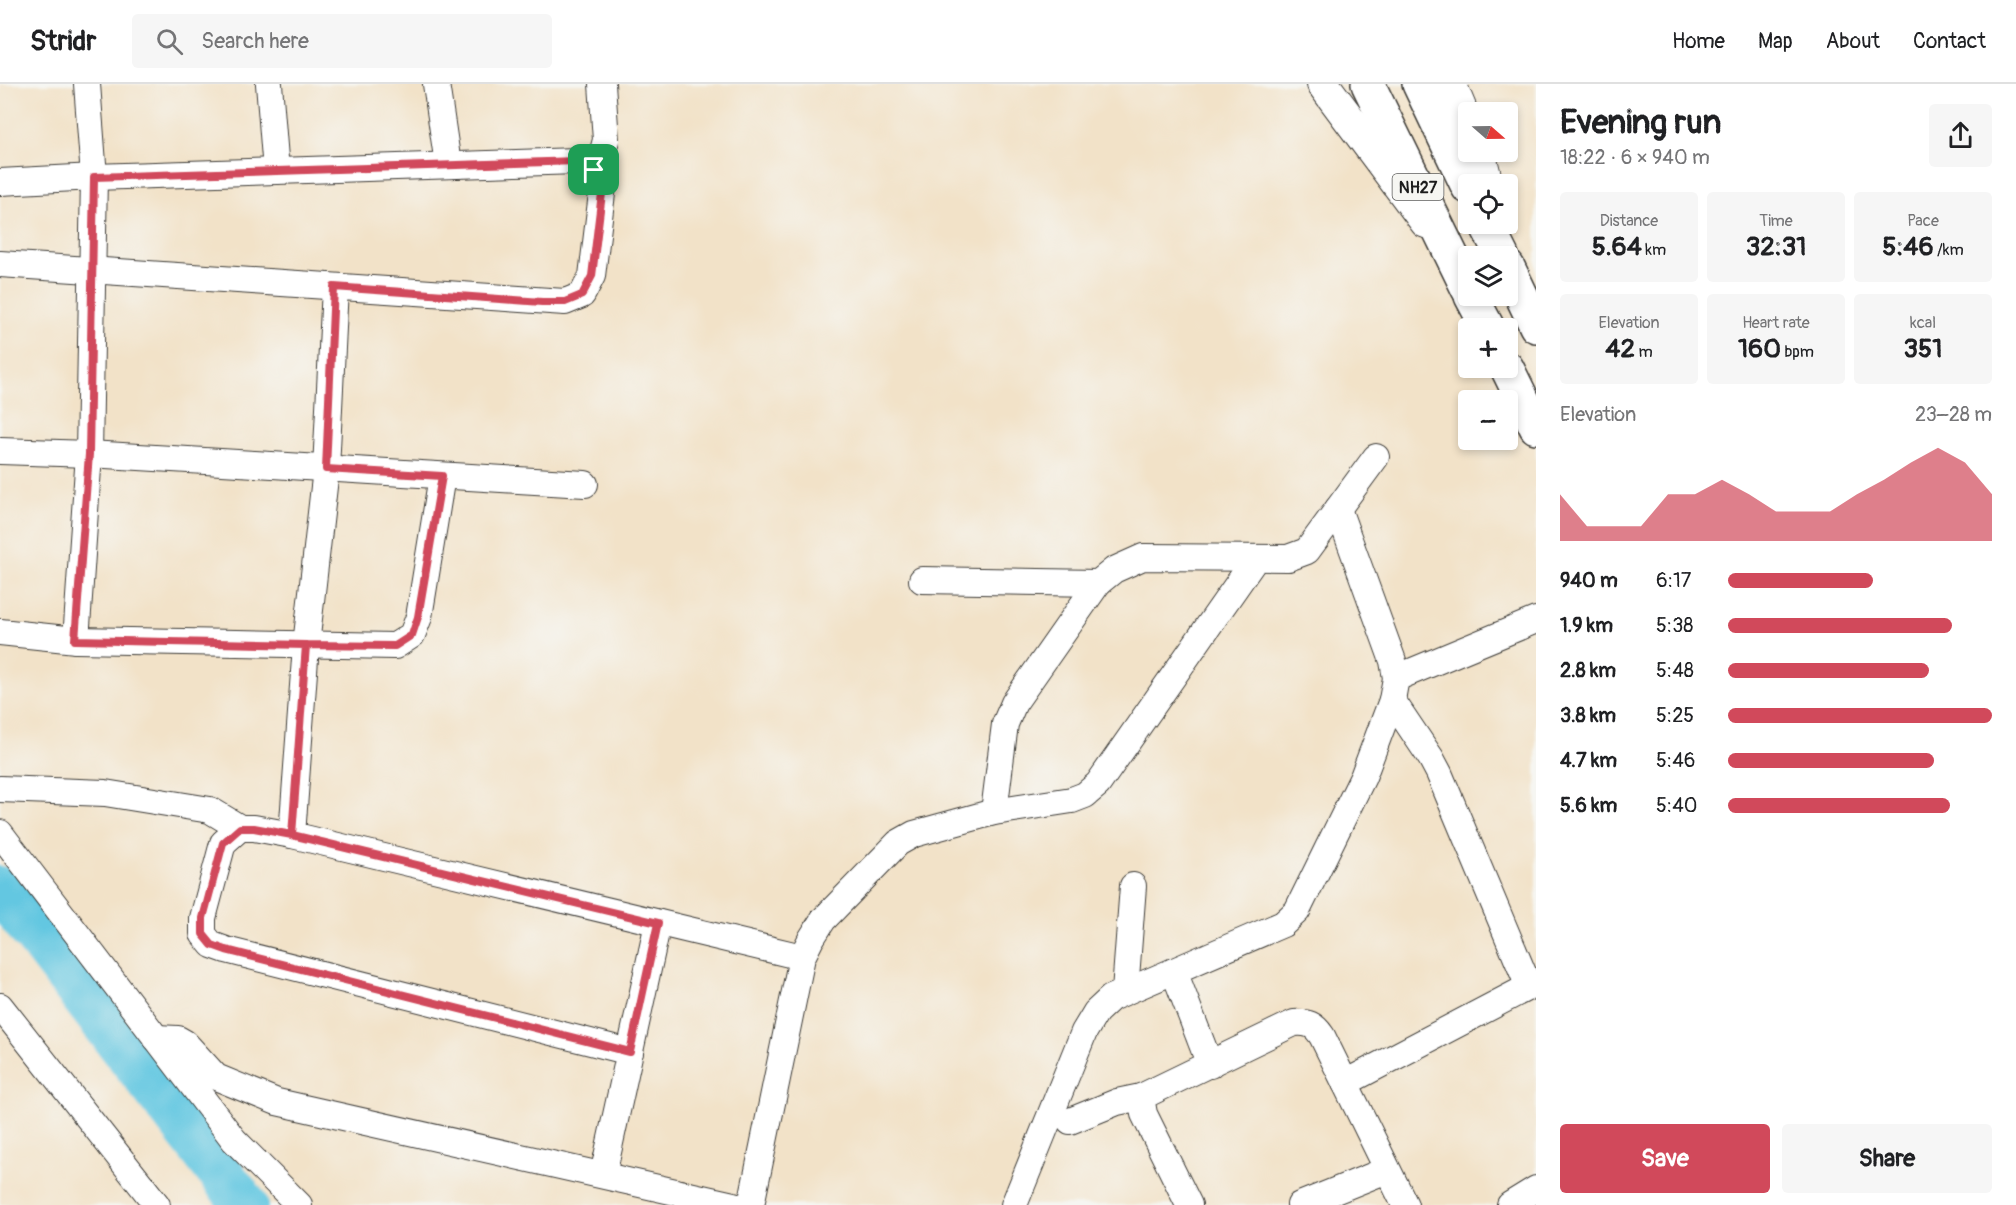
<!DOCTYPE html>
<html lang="en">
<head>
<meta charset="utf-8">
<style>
	body { margin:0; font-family:Pangolin,sans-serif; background:#f6f6f6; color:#202124; height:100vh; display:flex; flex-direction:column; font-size:22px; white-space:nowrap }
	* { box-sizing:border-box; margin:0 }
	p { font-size:20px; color:#757577 }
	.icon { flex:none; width:33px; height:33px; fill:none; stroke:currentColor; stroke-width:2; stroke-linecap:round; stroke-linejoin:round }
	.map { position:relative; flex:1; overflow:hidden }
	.side { display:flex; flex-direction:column; background:#fff; width:480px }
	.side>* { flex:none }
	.needle { width:39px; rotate:110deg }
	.tools { position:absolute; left:1458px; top:18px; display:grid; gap:12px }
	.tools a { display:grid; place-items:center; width:60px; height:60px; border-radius:6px; background:#fff; box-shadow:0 3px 9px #0003; font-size:30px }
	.pin { position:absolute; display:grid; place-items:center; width:51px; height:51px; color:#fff; margin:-26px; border-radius:12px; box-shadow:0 3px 9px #0006 }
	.round { display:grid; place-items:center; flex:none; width:63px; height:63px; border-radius:6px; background:#f6f6f6 }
	.headline { display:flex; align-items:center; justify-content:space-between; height:102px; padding:0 24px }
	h1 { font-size:33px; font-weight:800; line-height:45px }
	.metrics { display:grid; grid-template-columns:repeat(3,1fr); gap:9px; height:102px; padding:6px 24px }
	.metrics div { display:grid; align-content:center; border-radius:6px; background:#f6f6f6; text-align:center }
	.metrics b { font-size:26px; font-weight:800 }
	.metrics small { font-size:16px; font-weight:400 }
	.metrics p { font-size:16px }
	.chart { height:168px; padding:12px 24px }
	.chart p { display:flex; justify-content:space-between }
	.chart svg { width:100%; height:108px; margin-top:6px; fill:#d1495b; opacity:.7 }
	.cta { display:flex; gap:12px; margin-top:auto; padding:12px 24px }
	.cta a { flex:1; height:69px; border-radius:6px; background:#d1495b; color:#fff; font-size:24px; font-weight:800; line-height:69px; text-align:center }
	.cta a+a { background:#f6f6f6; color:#202124 }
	ul { padding:0 24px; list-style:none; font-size:20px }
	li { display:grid; grid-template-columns:96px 72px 1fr; align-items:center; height:45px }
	li i { height:15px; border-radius:8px; background:#d1495b }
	header { display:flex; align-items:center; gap:36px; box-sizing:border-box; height:84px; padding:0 30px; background:#fff; border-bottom:2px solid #e0e0e0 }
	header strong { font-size:28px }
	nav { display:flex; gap:33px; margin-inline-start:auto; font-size:21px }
	.search { width:420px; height:54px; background:#f6f6f6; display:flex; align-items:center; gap:15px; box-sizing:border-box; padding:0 21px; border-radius:6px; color:#757577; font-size:22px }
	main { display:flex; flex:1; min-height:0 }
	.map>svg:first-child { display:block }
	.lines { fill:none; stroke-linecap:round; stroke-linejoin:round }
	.river { stroke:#63c7e1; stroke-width:46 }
	.minor-casing { stroke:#3c3a36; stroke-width:28 }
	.tertiary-casing { stroke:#3c3a36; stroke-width:34 }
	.trunk-casing { stroke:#3c3a36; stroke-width:36 }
	.minor { stroke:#fff; stroke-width:26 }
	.tertiary { stroke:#fff; stroke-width:32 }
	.trunk { stroke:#fff; stroke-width:33 }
	.route-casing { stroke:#fff; stroke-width:12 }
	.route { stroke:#d1495b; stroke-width:8 }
	.labels { text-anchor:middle; stroke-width:6; stroke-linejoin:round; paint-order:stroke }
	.shield { fill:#f6f6f2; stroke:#5d5d5c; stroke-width:1.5 }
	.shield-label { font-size:16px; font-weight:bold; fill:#1c1c1c }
</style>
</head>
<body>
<header>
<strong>Stridr</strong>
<div class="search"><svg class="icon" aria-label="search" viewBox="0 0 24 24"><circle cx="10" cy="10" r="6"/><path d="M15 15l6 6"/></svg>Search here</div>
<nav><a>Home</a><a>Map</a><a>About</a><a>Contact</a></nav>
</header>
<main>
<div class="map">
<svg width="1536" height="1121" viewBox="0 0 1536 1121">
	<rect width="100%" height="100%" fill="#f6f6f2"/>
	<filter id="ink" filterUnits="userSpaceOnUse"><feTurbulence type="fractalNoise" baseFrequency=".0167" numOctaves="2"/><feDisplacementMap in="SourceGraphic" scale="12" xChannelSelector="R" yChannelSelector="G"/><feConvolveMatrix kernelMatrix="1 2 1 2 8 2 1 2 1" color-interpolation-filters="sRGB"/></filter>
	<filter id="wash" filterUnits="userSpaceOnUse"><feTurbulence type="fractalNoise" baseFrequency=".008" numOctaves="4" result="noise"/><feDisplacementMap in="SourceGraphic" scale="24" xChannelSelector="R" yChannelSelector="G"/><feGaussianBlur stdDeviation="1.35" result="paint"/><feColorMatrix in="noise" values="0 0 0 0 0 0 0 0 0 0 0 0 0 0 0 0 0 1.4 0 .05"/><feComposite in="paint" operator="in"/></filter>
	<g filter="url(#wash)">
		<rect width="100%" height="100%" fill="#f2e2c8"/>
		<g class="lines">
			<path class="river" d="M 0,805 L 245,1121"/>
		</g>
	</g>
	<g filter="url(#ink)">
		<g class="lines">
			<defs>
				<g id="minor">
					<path d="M 269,0 L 276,87"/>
					<path d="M 436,0 L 448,80"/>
					<path d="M 594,86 L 603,67 L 606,56 L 602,0"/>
					<path d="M 0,98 L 94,93 L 577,77 L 594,86 L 603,101 L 592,192 L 582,211 L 565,218 L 0,180"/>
					<path d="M 0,367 L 89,370 L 585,400"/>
					<path d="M 922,496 L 1098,499"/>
					<path d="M 0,548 L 76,556 L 395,562 L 412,551 L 419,533 L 442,392"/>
					<path d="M 76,556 L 89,370 L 94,93 L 87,0"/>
					<path d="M 1396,594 L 1536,536"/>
					<path d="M 1392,616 L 1431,674 L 1439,689 L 1529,903"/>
					<path d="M 0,705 L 105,709 L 210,726 L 240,744"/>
					<path d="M 994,728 L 1005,640 L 1014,619 L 1098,499 L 1114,486 L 1143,473 L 1288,474 L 1307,467 L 1376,373"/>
					<path d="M 0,749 L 234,1056 L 299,1121"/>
					<path d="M 292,751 L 306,561 L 326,385 L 335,203"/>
					<path d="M 1174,887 L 1210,981"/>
					<path d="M 1125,907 L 1133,802"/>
					<path d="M 0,922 L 157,1121"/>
					<path d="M 156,954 L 178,955 L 185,959 L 216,993 L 277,1018 L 733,1121"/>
					<path d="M 630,968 L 226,866 L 212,861 L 203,850 L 203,834 L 223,759 L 240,744 L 254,744 L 292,751 L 802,873"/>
					<path d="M 1345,999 L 1536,899"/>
					<path d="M 1070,1037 L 1117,1018 L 1141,1013"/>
					<path d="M 603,1091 L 658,839"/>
					<path d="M 751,1121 L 802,873 L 811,855 L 823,836 L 898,759 L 914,750 L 994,728 L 1072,716 L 1085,711 L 1098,700 L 1256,474"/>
					<path d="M 1014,1121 L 1084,948 L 1096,928 L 1111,914 L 1283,840 L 1297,827 L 1363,693 L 1392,616 L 1396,594 L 1393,577 L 1338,425"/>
					<path d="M 1189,1121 L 1144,1030 L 1141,1013 L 1294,939 C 1308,938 1314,940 1322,952 L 1405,1121"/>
					<path d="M 1300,1121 L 1387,1086"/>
					<path d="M 1510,1121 L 1536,1105"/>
				</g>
				<g id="tertiary">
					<path d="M 1323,0 L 1426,138"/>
					<path d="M 1450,0 L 1468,43"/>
					<path d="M 1479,68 L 1487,100"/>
				</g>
				<g id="trunk">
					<path d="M 1368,0 L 1468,205"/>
					<path d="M 1419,0 L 1468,103"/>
					<path d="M 1486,140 L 1502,172"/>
					<path d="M 1508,183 L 1536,242"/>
					<path d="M 1471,212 L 1488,244"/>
					<path d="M 1507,284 L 1536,343"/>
				</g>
			</defs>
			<use href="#minor" class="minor-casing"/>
			<use href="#tertiary" class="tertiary-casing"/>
			<use href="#trunk" class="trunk-casing"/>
			<use href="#minor" class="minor"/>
			<use href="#tertiary" class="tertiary"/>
			<use href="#trunk" class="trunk"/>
		</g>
	</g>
	<g class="lines" filter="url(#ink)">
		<defs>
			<path id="route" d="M 594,86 L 603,101 L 592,192 L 582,211 L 565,218 L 542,218 L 334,203 L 326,385 L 442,392 L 418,533 L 412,551 L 395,562 L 306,561 L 292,751 L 658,839 L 630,968 L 226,866 L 212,861 L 203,850 L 203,834 L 223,759 L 240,744 L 254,744 L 292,751 L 306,561 L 75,556 L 89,370 L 94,93 L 577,77 L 594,86"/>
		</defs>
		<use href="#route" class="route-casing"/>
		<use href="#route" class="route"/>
	</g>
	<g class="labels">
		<rect class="shield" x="1392.5" y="90" width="51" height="26" rx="4.5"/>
		<g class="shield-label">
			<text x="1418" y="109">NH27</text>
		</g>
	</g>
</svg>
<div class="tools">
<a><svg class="needle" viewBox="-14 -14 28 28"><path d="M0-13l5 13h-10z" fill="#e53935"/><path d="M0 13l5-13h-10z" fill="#757577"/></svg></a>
<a><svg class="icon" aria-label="locate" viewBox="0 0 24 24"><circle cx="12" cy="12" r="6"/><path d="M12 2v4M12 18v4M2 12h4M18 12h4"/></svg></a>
<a><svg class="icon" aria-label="layers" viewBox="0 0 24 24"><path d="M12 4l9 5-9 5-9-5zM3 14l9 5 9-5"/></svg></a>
<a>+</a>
<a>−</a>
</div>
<div class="pin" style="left:594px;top:86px;background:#1e9e55"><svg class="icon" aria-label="arrive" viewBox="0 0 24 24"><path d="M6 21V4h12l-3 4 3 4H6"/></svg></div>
</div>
<section class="side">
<div class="headline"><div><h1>Evening run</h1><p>18:22 · 6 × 940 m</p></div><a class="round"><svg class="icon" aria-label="share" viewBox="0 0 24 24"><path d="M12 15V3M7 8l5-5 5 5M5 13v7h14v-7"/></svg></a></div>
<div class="metrics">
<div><p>Distance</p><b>5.64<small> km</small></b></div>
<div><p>Time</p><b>32:31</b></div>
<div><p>Pace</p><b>5:46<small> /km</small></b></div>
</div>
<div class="metrics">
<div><p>Elevation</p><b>42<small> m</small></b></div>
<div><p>Heart rate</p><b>160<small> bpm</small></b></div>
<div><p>kcal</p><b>351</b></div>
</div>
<div class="chart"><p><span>Elevation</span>23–28 m</p>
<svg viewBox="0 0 160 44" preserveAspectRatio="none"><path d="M0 44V25L10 38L20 38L30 38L40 25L50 25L60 19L70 25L80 32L90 32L100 32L110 25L120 19L130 12L140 6L150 12L160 25V44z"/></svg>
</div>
<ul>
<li><b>940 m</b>6:17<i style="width:55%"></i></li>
<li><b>1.9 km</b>5:38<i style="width:85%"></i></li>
<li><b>2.8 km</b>5:48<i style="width:76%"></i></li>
<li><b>3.8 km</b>5:25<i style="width:100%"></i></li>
<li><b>4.7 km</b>5:46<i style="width:78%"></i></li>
<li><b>5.6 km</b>5:40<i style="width:84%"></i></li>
</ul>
<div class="cta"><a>Save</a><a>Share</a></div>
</section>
</main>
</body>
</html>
